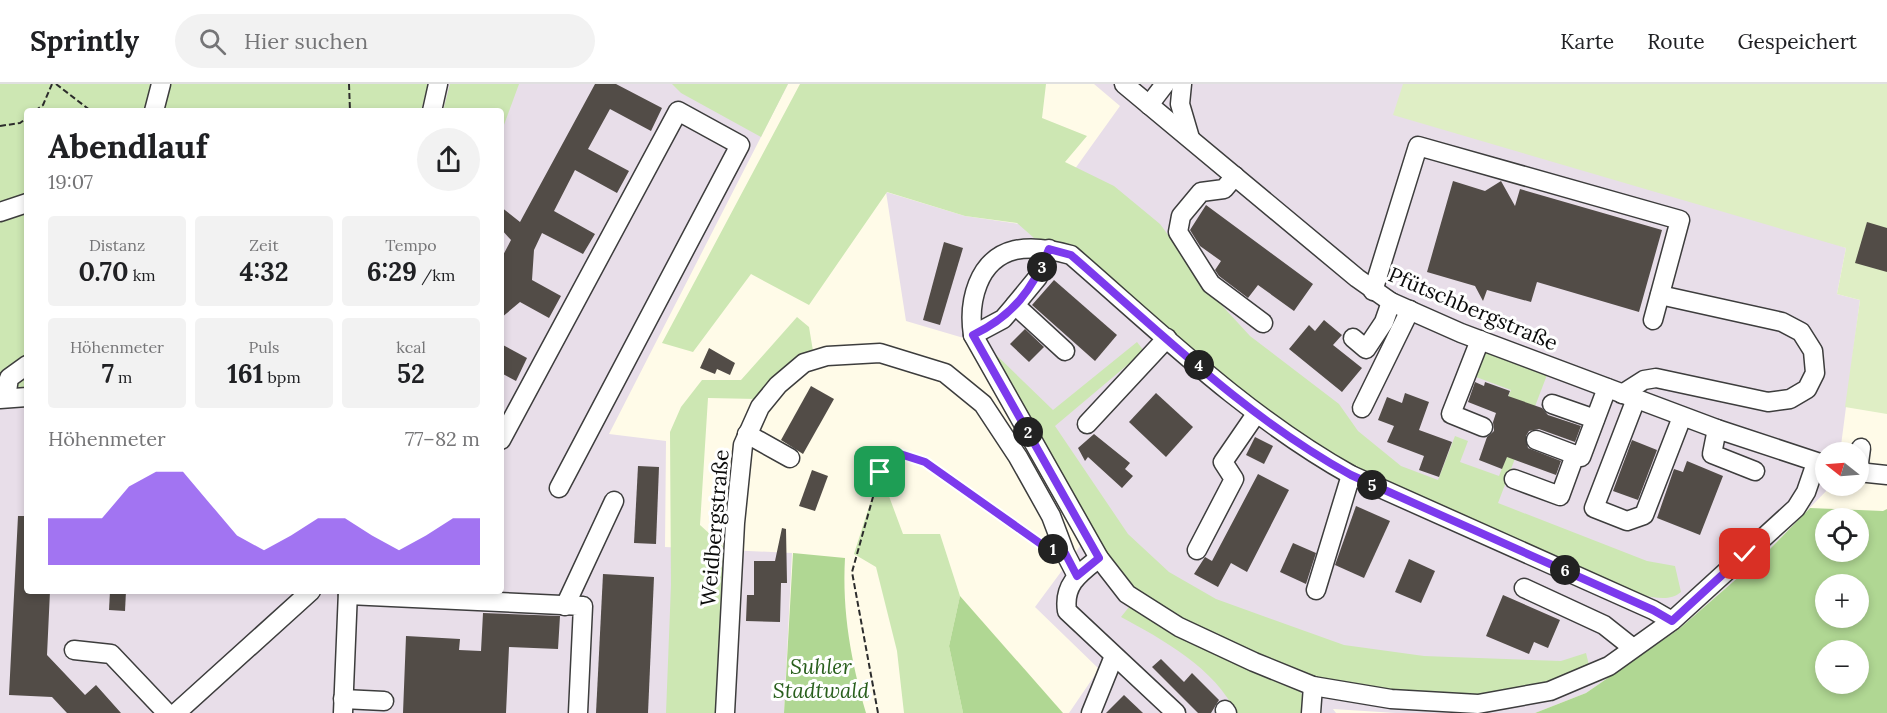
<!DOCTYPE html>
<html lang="de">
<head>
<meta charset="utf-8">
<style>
	body { margin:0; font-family:Lora,serif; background:#f2f2f2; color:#202124; height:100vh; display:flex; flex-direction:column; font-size:22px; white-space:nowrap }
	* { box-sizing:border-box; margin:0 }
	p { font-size:20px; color:#757577 }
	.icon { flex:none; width:33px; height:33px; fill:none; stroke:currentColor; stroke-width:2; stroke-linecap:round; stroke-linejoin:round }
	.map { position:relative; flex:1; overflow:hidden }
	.sheet { position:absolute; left:24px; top:24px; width:480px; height:486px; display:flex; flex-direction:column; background:#fff; border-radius:6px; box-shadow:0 3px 9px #0003 }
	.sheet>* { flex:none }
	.needle { width:39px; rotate:287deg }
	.buttons { position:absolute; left:1815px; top:358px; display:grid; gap:12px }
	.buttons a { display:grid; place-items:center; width:54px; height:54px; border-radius:50%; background:#fff; box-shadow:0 3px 9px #0003; font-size:30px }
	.pin { position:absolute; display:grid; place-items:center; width:51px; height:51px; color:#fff; margin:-26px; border-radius:12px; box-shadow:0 3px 9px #0006 }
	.km { position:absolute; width:30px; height:30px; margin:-15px; border-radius:50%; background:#222; color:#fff; font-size:16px; line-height:30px; text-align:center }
	.round { display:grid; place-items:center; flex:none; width:63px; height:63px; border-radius:32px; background:#f2f2f2 }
	.summary { display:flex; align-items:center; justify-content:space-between; height:102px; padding:0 24px }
	h1 { font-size:33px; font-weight:800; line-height:45px }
	.figures { display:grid; grid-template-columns:repeat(3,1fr); gap:9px; height:102px; padding:6px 24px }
	.figures div { display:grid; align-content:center; border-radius:6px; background:#f2f2f2; text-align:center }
	.figures b { font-size:26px; font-weight:800 }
	.figures small { font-size:16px; font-weight:400 }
	.figures p { font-size:16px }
	.chart { height:168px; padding:12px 24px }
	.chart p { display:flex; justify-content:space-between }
	.chart svg { width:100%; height:108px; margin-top:6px; fill:#7c3aed; opacity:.7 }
	header { display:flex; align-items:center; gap:36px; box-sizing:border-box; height:84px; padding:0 30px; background:#fff; border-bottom:2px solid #e0e0e0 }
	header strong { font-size:28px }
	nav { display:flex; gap:33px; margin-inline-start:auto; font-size:21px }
	.search { width:420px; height:54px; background:#f2f2f2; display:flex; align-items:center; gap:15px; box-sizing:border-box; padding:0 21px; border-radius:33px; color:#757577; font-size:22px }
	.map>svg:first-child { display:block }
	.industrial { fill:#e8dee9 }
	.green { fill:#cde7b3 }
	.forest { fill:#b0d793; fill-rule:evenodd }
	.pitch { fill:#dfeec5 }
	.building { fill:#524c47 }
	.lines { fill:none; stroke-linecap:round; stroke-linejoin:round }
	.minor-casing { stroke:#3d3d3d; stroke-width:21 }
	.path { stroke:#2c2c2c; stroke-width:2; stroke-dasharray:6 3; stroke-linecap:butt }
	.minor { stroke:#fff; stroke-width:18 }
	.route-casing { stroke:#fff; stroke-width:12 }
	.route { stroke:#7c3aed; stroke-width:8 }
	.labels { text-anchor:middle; stroke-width:6; stroke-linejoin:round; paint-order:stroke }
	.street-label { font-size:21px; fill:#0a0a0a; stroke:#fff }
	.park-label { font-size:21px; font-style:italic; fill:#295f1d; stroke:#fff }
</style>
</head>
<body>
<header>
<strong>Sprintly</strong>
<div class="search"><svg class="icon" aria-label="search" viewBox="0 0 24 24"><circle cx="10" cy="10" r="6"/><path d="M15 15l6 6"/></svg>Hier suchen</div>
<nav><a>Karte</a><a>Route</a><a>Gespeichert</a></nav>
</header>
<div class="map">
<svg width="1887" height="629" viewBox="0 0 1887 629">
	<rect width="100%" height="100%" fill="#fffbe8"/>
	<g class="industrial">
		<path d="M 428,0 L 788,0 L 609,350 L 666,357 L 665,463 L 792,469 L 784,629 L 0,629 L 0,307 L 27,303 L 27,507 L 501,507 L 501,27 L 421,27 Z"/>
		<path d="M 1094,0 L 1405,0 L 1846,164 L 1837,210 L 1860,216 L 1840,369 L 1826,369 L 1826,402 L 1831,402 L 1765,470 L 1679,545 L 1586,609 L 1535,629 L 1396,629 L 1333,625 L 1336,629 L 1069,629 L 1099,585 L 1035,523 L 1089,450 L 984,260 L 906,237 L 886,108 L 965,132 L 1034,142 L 1120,22 Z"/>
	</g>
	<g class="green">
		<path d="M 0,0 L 428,0 L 421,27 L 27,27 L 27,303 L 0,307 Z"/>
		<path d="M 450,0 L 519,0 L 501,49 L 501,27 L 443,27 Z"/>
		<path d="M 672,0 L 788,0 L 761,53 L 681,9 Z"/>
		<path d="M 800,0 L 1046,0 L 1042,34 L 1087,52 L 1065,78 L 1114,102 L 1160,140 L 1216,215 L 1250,252 L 1339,320 L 1358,347 L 1401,382 L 1438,396 L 1455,352 L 1468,357 L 1460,378 L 1499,392 L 1527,320 L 1508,313 L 1511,306 L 1476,293 L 1474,289 L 1482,270 L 1487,268 L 1547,291 L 1498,419 L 1647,477 L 1675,482 L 1681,508 C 1669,518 1655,513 1640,511 L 1349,381 L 1253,318 L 1101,185 L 1067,161 L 1034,154 L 1017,139 L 965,132 L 887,108 L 809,221 L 751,190 L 693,268 L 662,259 Z"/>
		<path d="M 797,233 L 809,243 L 813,267 L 798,276 L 757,315 L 708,314 L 700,441 L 723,462 L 718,629 L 666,629 L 671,501 L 670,348 L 681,323 L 702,296 L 741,296 Z"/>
		<path d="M 1137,258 L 1144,267 L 1055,342 L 1128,450 L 1169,488 L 1216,515 L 1344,561 L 1424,572 L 1561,577 L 1586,569 L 1589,581 L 1574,591 L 1536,607 L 1477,613 L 1401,609 L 1312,595 L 1167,533 L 1129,505 L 1100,464 L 990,265 L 1053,326 Z"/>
		<path d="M 880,388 L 903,450 L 940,450 L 960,512 L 949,562 L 963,629 L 904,629 L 897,567 L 876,483 L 854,470 Z"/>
		<path d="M 1129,523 L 1170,549 L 1299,606 L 1303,612 L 1304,629 L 1236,629 C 1216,585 1162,555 1121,533 Z"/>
	</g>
	<g class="forest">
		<path d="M 1810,424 L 1883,427 L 1887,425 L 1887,629 L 1535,629 L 1586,609 L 1679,545 L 1765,470 ZM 1826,435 L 1858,435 L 1858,468 L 1826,468 ZM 1826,501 L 1858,501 L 1858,534 L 1826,534 ZM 1826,567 L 1858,567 L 1858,600 L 1826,600 Z"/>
		<path d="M 793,469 L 845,474 C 842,528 851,577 866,629 L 784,629 Z"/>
		<path d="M 960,512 L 1063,629 L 963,629 L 949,562 Z"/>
	</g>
	<path class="pitch" d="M 1403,0 L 1887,0 L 1887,330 L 1845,323 L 1860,216 L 1837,210 L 1846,164 L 1393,31 Z"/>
	<g class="building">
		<path d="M 595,0 L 616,0 L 662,24 L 651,47 L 610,25 L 588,65 L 629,87 L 617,109 L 575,86 L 554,127 L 595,150 L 583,170 L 542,149 L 534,166 L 532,196 L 561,212 L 549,234 L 520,218 L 501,234 L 501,175 L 511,156 L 501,145 L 501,123 L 520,138 Z"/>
		<path d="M 1453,97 L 1485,107 L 1501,97 L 1515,122 L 1520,105 L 1662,146 L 1639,228 L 1537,198 L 1531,218 L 1487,206 L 1483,217 L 1475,202 L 1427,188 Z"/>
		<path d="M 1206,121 L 1313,200 L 1294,227 L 1258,201 L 1248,214 L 1219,192 L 1215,186 L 1221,177 L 1200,162 L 1190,146 Z"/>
		<path d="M 1867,138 L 1887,144 L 1887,188 L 1855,179 Z"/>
		<path d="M 944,158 L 963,164 L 940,241 L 923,236 Z"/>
		<path d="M 1054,196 L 1117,251 L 1095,277 L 1032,221 Z"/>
		<path d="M 1324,236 L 1342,251 L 1333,261 L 1362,284 L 1342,308 L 1289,265 L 1309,241 L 1315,247 Z"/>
		<path d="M 1025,245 L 1044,263 L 1029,278 L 1010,260 Z"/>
		<path d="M 501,260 L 527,274 L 516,297 L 501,289 Z"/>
		<path d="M 709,264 L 735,279 L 730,291 L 717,285 L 715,290 L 700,284 Z"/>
		<path d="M 1475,298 L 1484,302 L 1485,298 L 1510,307 L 1508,312 L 1542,324 L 1548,331 L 1581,342 L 1575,358 L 1539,345 L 1529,347 L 1526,352 L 1528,364 L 1561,377 L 1556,391 L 1507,373 L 1502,385 L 1479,376 L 1487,353 L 1494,347 L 1493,338 L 1496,329 L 1468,318 Z"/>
		<path d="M 811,302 L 834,315 L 803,370 L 781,356 Z"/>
		<path d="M 1156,309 L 1193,343 L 1166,373 L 1129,338 Z"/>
		<path d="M 1405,309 L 1429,318 L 1419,346 L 1452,358 L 1439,393 L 1419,386 L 1424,372 L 1387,358 L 1394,342 L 1378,336 L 1387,313 L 1402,319 Z"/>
		<path d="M 1094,350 L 1130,379 L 1125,385 L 1133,392 L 1122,404 L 1088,373 L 1085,377 L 1078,364 Z"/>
		<path d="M 1255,353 L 1273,362 L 1264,380 L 1246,371 Z"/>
		<path d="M 1632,356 L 1657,366 L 1638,416 L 1613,407 Z"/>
		<path d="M 1687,377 L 1723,392 L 1700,451 L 1657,434 L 1674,385 L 1683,388 Z"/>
		<path d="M 638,382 L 659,383 L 656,460 L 634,459 Z"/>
		<path d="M 812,386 L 828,392 L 815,427 L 799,422 Z"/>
		<path d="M 1258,390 L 1289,406 L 1247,488 L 1231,479 L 1218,503 L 1194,490 L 1205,473 L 1212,477 Z"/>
		<path d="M 1356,422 L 1390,437 L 1364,494 L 1335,481 Z"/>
		<path d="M 18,432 L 27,432 L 27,507 L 50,507 L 47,571 L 85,611 L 96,601 L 121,629 L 67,629 L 52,613 L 9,611 Z"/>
		<path d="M 782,444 L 786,445 L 787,499 L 781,499 L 780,538 L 746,537 L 747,511 L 754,511 L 754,477 L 775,477 Z"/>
		<path d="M 1293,459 L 1316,469 L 1306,500 L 1280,488 Z"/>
		<path d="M 1409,475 L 1435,487 L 1421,519 L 1395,508 Z"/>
		<path d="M 603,490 L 654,493 L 648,629 L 596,629 Z"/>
		<path d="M 110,507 L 126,507 L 125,527 L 109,526 Z"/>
		<path d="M 1503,511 L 1560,536 L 1548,564 L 1534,558 L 1529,570 L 1486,552 Z"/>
		<path d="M 483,529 L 560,532 L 558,565 L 509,563 L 506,629 L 403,629 L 406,552 L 460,555 L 459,566 L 481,567 Z"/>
		<path d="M 1161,575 L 1184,598 L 1192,589 L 1219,616 L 1211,629 L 1198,629 L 1152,583 Z"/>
		<path d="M 1124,611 L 1143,629 L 1106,629 Z"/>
	</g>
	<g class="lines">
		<defs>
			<g id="minor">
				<path d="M 1124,0 L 1357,194 L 1391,218 L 1461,249 L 1717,345 L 1826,381"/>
				<path d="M 1182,0 L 1180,20 L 1190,54"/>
				<path d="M 1149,21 L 1165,0"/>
				<path d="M 154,27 L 161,0"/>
				<path d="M 432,27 L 438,0"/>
				<path d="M 1235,92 L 1224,105 L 1201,108 L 1181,132 L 1178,148 L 1211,200 L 1263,239"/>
				<path d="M 0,128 L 27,119"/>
				<path d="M 1049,165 L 1038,193 L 1015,221 L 1065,267"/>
				<path d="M 1373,207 L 1418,62 L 1680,136 L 1653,236"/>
				<path d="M 973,251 L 1003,235 L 1015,221"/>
				<path d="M 1353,254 L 1366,265 L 1384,238 L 1391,218"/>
				<path d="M 1480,256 L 1451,330 L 1483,343"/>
				<path d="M 1622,310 L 1644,296 L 1656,294 L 1768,318 L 1790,315 L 1807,305 L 1815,289 L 1813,267 L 1801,248 L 1782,238 L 1660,211"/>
				<path d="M 6,314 L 9,294 L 27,281"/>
				<path d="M 0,315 L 27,313"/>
				<path d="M 1636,315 L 1594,424 L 1627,437 L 1644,431 L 1682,333"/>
				<path d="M 1552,320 L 1595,335"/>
				<path d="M 1362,324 L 1410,226"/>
				<path d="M 1087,340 L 1167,254"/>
				<path d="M 1717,345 L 1712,370 L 1755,387"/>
				<path d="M 747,350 L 790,374"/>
				<path d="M 501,356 L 678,27 L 740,61 L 559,404"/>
				<path d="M 1536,356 L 1581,373 L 1607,304"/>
				<path d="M 1858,386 L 1861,364"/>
				<path d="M 1858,388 L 1887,391"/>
				<path d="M 1514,395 L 1560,412 L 1575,371"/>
				<path d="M 1197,466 L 1234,395 L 1223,378 L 1256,330"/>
				<path d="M 1099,474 C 1080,489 1063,500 1067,527 L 1176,629"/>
				<path d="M 1524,504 L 1604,541 L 1633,564"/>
				<path d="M 1316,506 L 1351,391"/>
				<path d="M 348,511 L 583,522 L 578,629"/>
				<path d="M 565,522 L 614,417"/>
				<path d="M 1672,537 L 1653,526 L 1351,391 C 1247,333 1161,249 1071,171 C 1054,166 1034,162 1015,166 C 977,175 968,219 973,251 L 1099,474 L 1127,510 L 1179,543 L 1254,578 L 1313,602 L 1391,615 L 1478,620 L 1550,607 L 1609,582 L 1672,537 L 1796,424 L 1806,408 L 1816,379"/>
				<path d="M 74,566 L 111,570 L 167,629"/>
				<path d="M 343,615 L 384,617"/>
				<path d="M 1225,626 L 1227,629"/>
				<path d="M 176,629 L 311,507"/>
				<path d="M 343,629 L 348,507"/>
				<path d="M 725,629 L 735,439 L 743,361 L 760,323 L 778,301 L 804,279 L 827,272 L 880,269 L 945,289 L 983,320 L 1018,373 L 1051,432 L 1065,469 L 1077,492"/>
				<path d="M 1091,629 L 1114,572"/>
				<path d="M 1311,629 L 1313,602"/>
			</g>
		</defs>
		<use href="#minor" class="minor-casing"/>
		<g class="path">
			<path d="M 56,0 L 91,27"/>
			<path d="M 349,0 L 350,27"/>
			<path d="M 35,27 L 43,21 L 52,0"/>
			<path d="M 0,42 L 20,39 L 27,34"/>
			<path d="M 878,629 L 852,488 L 880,388 L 884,380 L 897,369 L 925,378 L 1046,462"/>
		</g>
		<use href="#minor" class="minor"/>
	</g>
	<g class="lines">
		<defs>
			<path id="route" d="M 880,388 L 884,380 L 897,369 L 925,378 L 1041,460 L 1065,469 L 1077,492 L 1099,474 L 973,251 C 1013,232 1033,205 1049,165 L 1071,171 C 1161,249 1247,334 1351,391 L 1653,526 L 1672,537 L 1745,470"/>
		</defs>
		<use href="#route" class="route-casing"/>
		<use href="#route" class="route"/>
	</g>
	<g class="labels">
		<g class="street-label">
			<text transform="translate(1473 225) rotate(23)" y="7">Pfütschbergstraße</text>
			<text transform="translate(715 444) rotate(-85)" y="7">Weidbergstraße</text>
		</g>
		<g class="park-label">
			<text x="821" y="590">Suhler<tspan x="821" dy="24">Stadtwald</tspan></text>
		</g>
	</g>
</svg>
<div class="buttons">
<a><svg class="needle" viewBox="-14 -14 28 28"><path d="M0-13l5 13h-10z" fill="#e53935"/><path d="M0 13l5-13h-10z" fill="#757577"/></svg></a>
<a><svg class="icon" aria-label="locate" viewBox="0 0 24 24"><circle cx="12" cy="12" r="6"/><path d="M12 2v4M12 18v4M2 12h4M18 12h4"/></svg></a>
<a>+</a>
<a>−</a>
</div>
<div class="pin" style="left:880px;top:388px;background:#1e9e55"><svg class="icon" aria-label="arrive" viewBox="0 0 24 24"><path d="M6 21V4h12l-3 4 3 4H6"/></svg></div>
<div class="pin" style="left:1745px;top:470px;background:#d93025"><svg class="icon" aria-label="check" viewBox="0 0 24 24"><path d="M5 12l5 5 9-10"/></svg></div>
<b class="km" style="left:1053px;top:465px">1</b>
<b class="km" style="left:1028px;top:348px">2</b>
<b class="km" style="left:1042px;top:183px">3</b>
<b class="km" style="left:1199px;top:281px">4</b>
<b class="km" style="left:1372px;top:401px">5</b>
<b class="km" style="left:1565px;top:486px">6</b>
<section class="sheet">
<div class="summary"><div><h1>Abendlauf</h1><p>19:07</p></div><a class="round"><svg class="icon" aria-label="share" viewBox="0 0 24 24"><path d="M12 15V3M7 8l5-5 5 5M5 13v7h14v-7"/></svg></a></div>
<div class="figures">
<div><p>Distanz</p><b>0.70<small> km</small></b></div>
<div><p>Zeit</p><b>4:32</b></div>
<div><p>Tempo</p><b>6:29<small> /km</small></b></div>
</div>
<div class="figures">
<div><p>Höhenmeter</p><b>7<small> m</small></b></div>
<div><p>Puls</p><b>161<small> bpm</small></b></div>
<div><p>kcal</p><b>52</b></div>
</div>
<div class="chart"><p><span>Höhenmeter</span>77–82 m</p>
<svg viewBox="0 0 160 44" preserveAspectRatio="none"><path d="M0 44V25L10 25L20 25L30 12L40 6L50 6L60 19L70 32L80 38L90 32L100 25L110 25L120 32L130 38L140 32L150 25L160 25V44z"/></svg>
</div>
</section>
</div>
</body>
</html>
